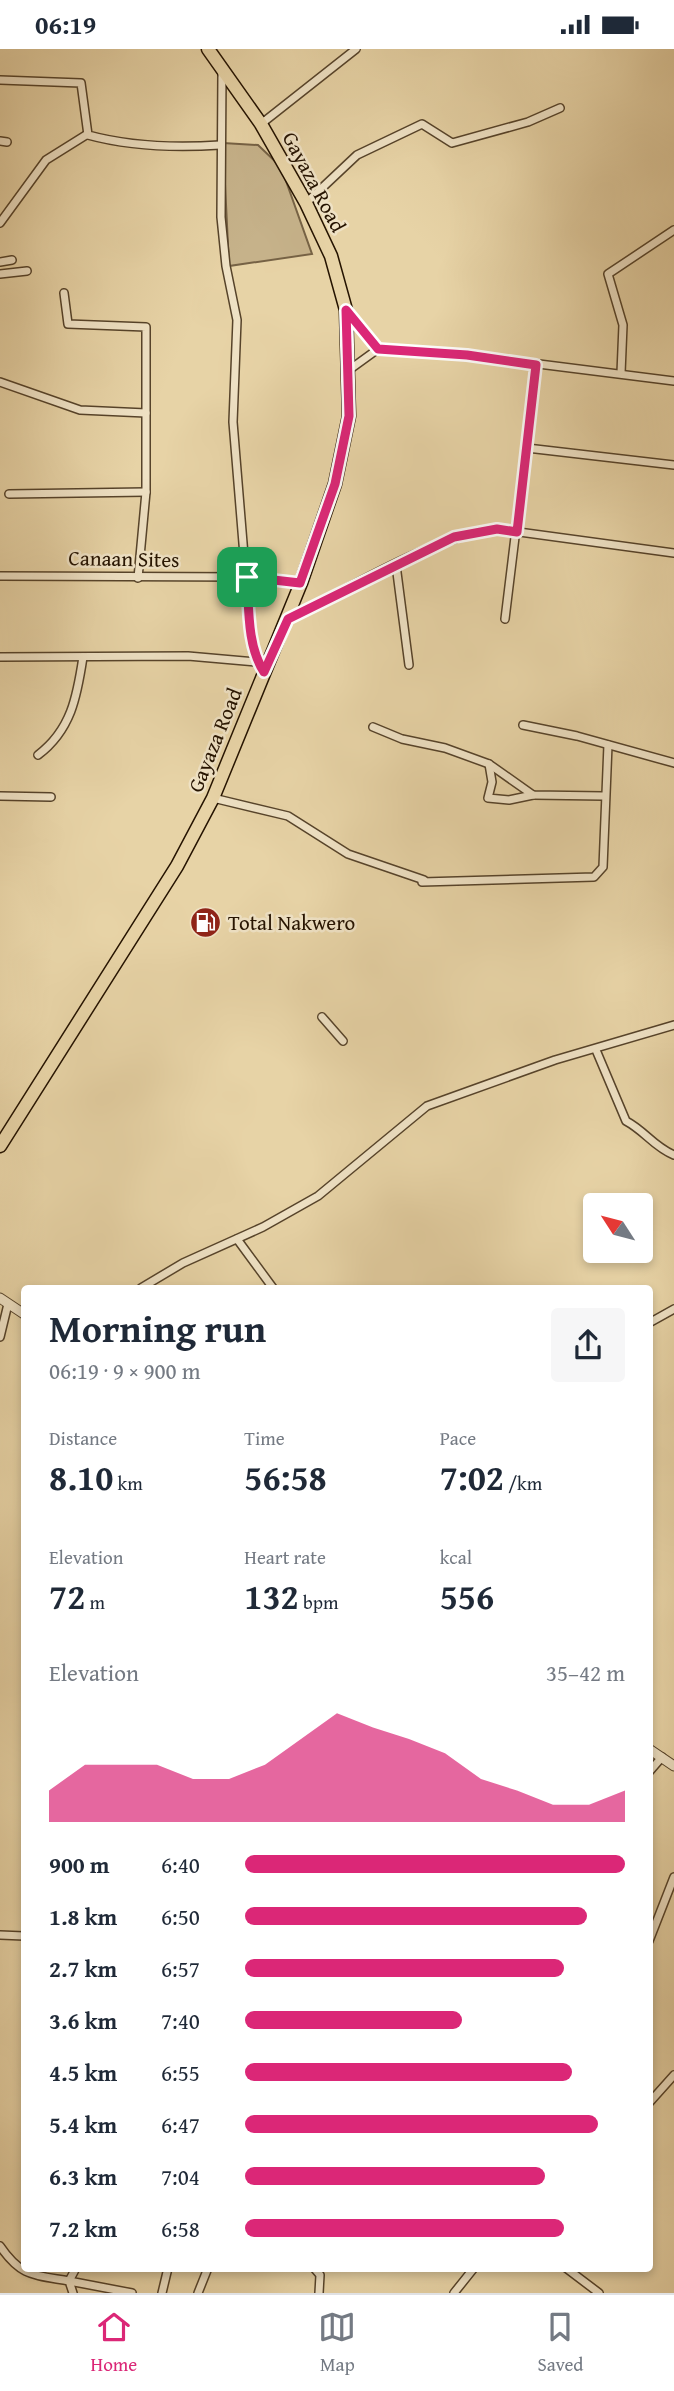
<!DOCTYPE html>
<html lang="en">
<head>
<meta charset="utf-8">
<style>
	body { margin:0; font-family:"Gentium Book Plus",serif; background:#f6f6f7; color:#1f2937; height:100vh; display:flex; flex-direction:column; font-size:26px; white-space:nowrap }
	* { box-sizing:border-box; margin:0 }
	p { font-size:23px; color:#747a83 }
	.icon { flex:none; width:38px; height:38px; fill:none; stroke:currentColor; stroke-width:2; stroke-linecap:round; stroke-linejoin:round }
	.map { position:relative; flex:1; overflow:hidden }
	.side { position:absolute; left:21px; top:1236px; width:632px; height:987px; display:flex; flex-direction:column; background:#fff; border-radius:7px; box-shadow:0 4px 10px #0003 }
	.side>* { flex:none }
	.needle { width:46px; rotate:306deg }
	.tools { position:absolute; left:583px; top:1144px; display:grid; gap:14px }
	.tools a { display:grid; place-items:center; width:70px; height:70px; border-radius:7px; background:#fff; box-shadow:0 4px 10px #0003; font-size:35px }
	.pin { position:absolute; display:grid; place-items:center; width:60px; height:60px; color:#fff; margin:-30px; border-radius:14px; box-shadow:0 4px 10px #0006 }
	.round { display:grid; place-items:center; flex:none; width:74px; height:74px; border-radius:7px; background:#f6f6f7 }
	.overview { display:flex; align-items:center; justify-content:space-between; height:119px; padding:0 28px }
	h1 { font-size:38px; font-weight:700; line-height:52px }
	.figures { display:grid; grid-template-columns:repeat(3,1fr); gap:10px; height:119px; padding:7px 28px }
	.figures div { display:grid; align-content:center }
	.figures b { font-size:35px; font-weight:700 }
	.figures small { font-size:19px; font-weight:400 }
	.figures p { font-size:19px }
	.chart { height:196px; padding:14px 28px }
	.chart p { display:flex; justify-content:space-between }
	.chart svg { width:100%; height:126px; margin-top:7px; fill:#db2777; opacity:.7 }
	ul { padding:0 28px; list-style:none; font-size:23px }
	li { display:grid; grid-template-columns:112px 84px 1fr; align-items:center; height:52px }
	li i { height:18px; border-radius:9px; background:#db2777 }
	.status { display:flex; justify-content:space-between; align-items:center; height:49px; padding:0 35px; background:#fff; direction:ltr }
	.status svg { height:19px; fill:currentColor }
	.tab-bar { display:flex; justify-content:space-around; align-items:center; height:98px; border-top:2px solid #e0e1e3; background:#fff; font-size:19px; color:#747a83 }
	.tab-bar a { display:grid; justify-items:center; gap:4px }
	.tab-bar .current { color:#db2777 }
	.map>svg:first-child { display:block }
	.green { fill:#c6b28a; stroke:#766245; stroke-width:2 }
	.lines { fill:none; stroke-linecap:round; stroke-linejoin:round }
	.minor-casing { stroke:#56432a; stroke-width:10 }
	.tertiary-casing { stroke:#56432a; stroke-width:11 }
	.primary-casing { stroke:#251300; stroke-width:15 }
	.minor { stroke:#efe2c5; stroke-width:7 }
	.tertiary { stroke:#efe2c5; stroke-width:9 }
	.primary { stroke:#e7d3a6; stroke-width:12 }
	.route-casing { stroke:#fff; stroke-width:14 }
	.route { stroke:#db2777; stroke-width:9 }
	.labels { text-anchor:middle; stroke-width:5; stroke-linejoin:round; paint-order:stroke }
	.street-label { font-size:21px; fill:#251300; stroke:#efe2c5 }
	.poi-label { font-size:21px; fill:#251300; stroke:#efe2c5; text-anchor:start }
</style>
</head>
<body>
<div class="status"><b>06:19</b><svg viewBox="0 0 49 12"><path d="M0 12V9h3v3zM5 12V6h3v6zM10 12V3h3v9zM15 12V0h3v12zM26 1h20v11H26zM47 4h2v5h-2z"/></svg></div>
<div class="map">
<svg width="674" height="2244" viewBox="0 0 674 2244">
	<rect width="100%" height="100%" fill="#e7d3a6"/>
	<filter id="stains"><feTurbulence type="fractalNoise" baseFrequency=".00286" numOctaves="4"/><feColorMatrix values="0 0 0 0 .2 0 0 0 0 .09 0 0 0 0 .02 0 0 0 .5 -.17"/></filter>
	<radialGradient id="worn" r=".72"><stop offset=".6" stop-color="#630" stop-opacity="0"/><stop offset="1" stop-color="#630" stop-opacity=".3"/></radialGradient>
	<path class="green" d="M 223,94 L 258,96 L 281,118 L 312,205 L 229,217 Z"/>
	<g class="lines">
		<defs>
			<g id="minor">
				<path d="M 222,24 L 221,168 L 226,217 L 237,271 L 233,373 L 250,579 L 257,613"/>
				<path d="M 0,31 L 81,34 L 88,86 C 132,98 175,99 220,96"/>
				<path d="M 261,75 L 356,0"/>
				<path d="M 0,92 L 7,93"/>
				<path d="M 306,154 L 357,106 L 422,75 L 452,94 L 528,73 L 560,59"/>
				<path d="M 0,174 L 46,111 L 86,86"/>
				<path d="M 0,213 L 12,211"/>
				<path d="M 0,225 L 27,222"/>
				<path d="M 64,244 L 68,275 L 146,278 L 146,443 L 138,529"/>
				<path d="M 347,261 L 378,300"/>
				<path d="M 349,321 L 378,300 L 467,306 L 674,332"/>
				<path d="M 621,324 L 623,276 L 608,225 L 674,181"/>
				<path d="M 0,333 L 80,361 L 146,364"/>
				<path d="M 527,399 L 674,416"/>
				<path d="M 9,445 L 146,443"/>
				<path d="M 396,516 L 409,616"/>
				<path d="M 0,527 L 247,528 L 301,534"/>
				<path d="M 288,570 C 353,538 425,490 497,480 L 674,504"/>
				<path d="M 505,570 L 536,316"/>
				<path d="M 0,608 L 188,607 L 257,613 L 264,623"/>
				<path d="M 523,676 L 577,687 L 674,714"/>
				<path d="M 373,678 L 402,690 L 445,699 L 489,715 L 533,746 L 603,747"/>
				<path d="M 38,706 C 71,681 77,648 83,608"/>
				<path d="M 489,715 L 492,733 L 488,749 L 509,751 L 533,746"/>
				<path d="M 0,747 L 51,748"/>
				<path d="M 213,749 L 288,767 L 348,805 L 424,831"/>
				<path d="M 422,833 L 594,828 L 603,818 L 608,696"/>
				<path d="M 322,968 L 343,992"/>
				<path d="M 596,1001 L 626,1072 C 645,1082 654,1098 674,1106"/>
				<path d="M 237,1190 L 273,1239"/>
				<path d="M 141,1239 L 183,1214 L 263,1178 L 318,1147 L 427,1057 L 555,1011 L 674,976"/>
				<path d="M 649,1274 L 674,1260"/>
				<path d="M 0,1288 L 8,1255"/>
				<path d="M 649,1723 L 662,1708"/>
				<path d="M 0,1886 L 24,1887"/>
				<path d="M 649,1892 L 674,1828"/>
				<path d="M 649,2054 L 674,2026"/>
				<path d="M 0,2197 C 21,2228 34,2226 69,2232 L 73,2244"/>
				<path d="M 76,2219 L 69,2232 L 132,2244"/>
				<path d="M 314,2219 L 320,2226 L 319,2244"/>
				<path d="M 566,2219 L 599,2244"/>
				<path d="M 162,2244 L 168,2219"/>
				<path d="M 198,2244 L 208,2219"/>
				<path d="M 454,2244 L 474,2219"/>
			</g>
			<g id="tertiary">
				<path d="M 0,1249 L 24,1265"/>
				<path d="M 649,1700 L 674,1717"/>
			</g>
			<path id="primary" d="M 0,1097 L 177,817 L 213,749 L 301,534 L 335,435 L 349,367 L 346,261 L 331,207 L 306,154 L 261,75 L 208,0"/>
		</defs>
		<use href="#minor" class="minor-casing"/>
		<use href="#tertiary" class="tertiary-casing"/>
		<use href="#primary" class="primary-casing"/>
		<use href="#minor" class="minor"/>
		<use href="#tertiary" class="tertiary"/>
		<use href="#primary" class="primary"/>
	</g>
	<g class="lines">
		<defs>
			<path id="route" d="M 346,261 L 378,300 L 467,306 L 536,316 L 517,483 L 497,480 L 454,488 L 288,570 L 264,623 C 247,597 249,559 247,528 L 300,534 L 335,435 L 349,367 Z"/>
		</defs>
		<use href="#route" class="route-casing"/>
		<use href="#route" class="route"/>
	</g>
	<defs>
		<symbol id="fuel-disc" viewBox="-11 -11 22 22"><circle r="9.5" fill="#8f2418" stroke="#efe2c5"/><path d="M-5.5-6h7V0h2V4h1.3V-2.5L3-4.5l.8-.8L6-3V5H2.5V1h-1V6h-7ZM-4.2-4.7v3.2H.2V-4.7Z" fill="#fff"/></symbol>
	</defs>
	<g fill-rule="evenodd">
		<use href="#fuel-disc" x="188" y="856" width="35" height="35"/>
	</g>
	<g class="labels">
		<g class="street-label">
			<text transform="translate(314 133) rotate(62)" y="7">Gayaza Road</text>
			<text transform="translate(124 510) rotate(1)" y="7">Canaan Sites</text>
			<text transform="translate(215 691) rotate(-68)" y="7">Gayaza Road</text>
		</g>
		<g class="poi-label">
			<text x="228" y="881">Total Nakwero</text>
		</g>
	</g>
	<rect width="100%" height="100%" filter="url(#stains)"/>
	<rect width="100%" height="100%" fill="url(#worn)"/>
</svg>
<div class="tools">
<a><svg class="needle" viewBox="-14 -14 28 28"><path d="M0-13l5 13h-10z" fill="#e53935"/><path d="M0 13l5-13h-10z" fill="#747a83"/></svg></a>
</div>
<div class="pin" style="left:247px;top:528px;background:#1e9e55"><svg class="icon" aria-label="arrive" viewBox="0 0 24 24"><path d="M6 21V4h12l-3 4 3 4H6"/></svg></div>
<section class="side">
<div class="overview"><div><h1>Morning run</h1><p>06:19 · 9 × 900 m</p></div><a class="round"><svg class="icon" aria-label="share" viewBox="0 0 24 24"><path d="M12 15V3M7 8l5-5 5 5M5 13v7h14v-7"/></svg></a></div>
<div class="figures">
<div><p>Distance</p><b>8.10<small> km</small></b></div>
<div><p>Time</p><b>56:58</b></div>
<div><p>Pace</p><b>7:02<small> /km</small></b></div>
</div>
<div class="figures">
<div><p>Elevation</p><b>72<small> m</small></b></div>
<div><p>Heart rate</p><b>132<small> bpm</small></b></div>
<div><p>kcal</p><b>556</b></div>
</div>
<div class="chart"><p><span>Elevation</span>35–42 m</p>
<svg viewBox="0 0 160 44" preserveAspectRatio="none"><path d="M0 44V33L10 24L20 24L30 24L40 29L50 29L60 24L70 15L80 6L90 11L100 15L110 20L120 29L130 33L140 38L150 38L160 33V44z"/></svg>
</div>
<ul>
<li><b>900 m</b>6:40<i style="width:100%"></i></li>
<li><b>1.8 km</b>6:50<i style="width:90%"></i></li>
<li><b>2.7 km</b>6:57<i style="width:84%"></i></li>
<li><b>3.6 km</b>7:40<i style="width:57%"></i></li>
<li><b>4.5 km</b>6:55<i style="width:86%"></i></li>
<li><b>5.4 km</b>6:47<i style="width:93%"></i></li>
<li><b>6.3 km</b>7:04<i style="width:79%"></i></li>
<li><b>7.2 km</b>6:58<i style="width:84%"></i></li>
</ul>
</section>
</div>
<nav class="tab-bar">
<a class="current"><svg class="icon" aria-label="home" viewBox="0 0 24 24"><path d="M3 11l9-7 9 7M6 9v11h12V9"/></svg>Home</a>
<a><svg class="icon" aria-label="map" viewBox="0 0 24 24"><path d="M3 6l6-2 6 2 6-2v14l-6 2-6-2-6 2zM9 4v14M15 6v14"/></svg>Map</a>
<a><svg class="icon" aria-label="saved" viewBox="0 0 24 24"><path d="M7 4h10v16l-5-4-5 4z"/></svg>Saved</a>
</nav>
</body>
</html>
